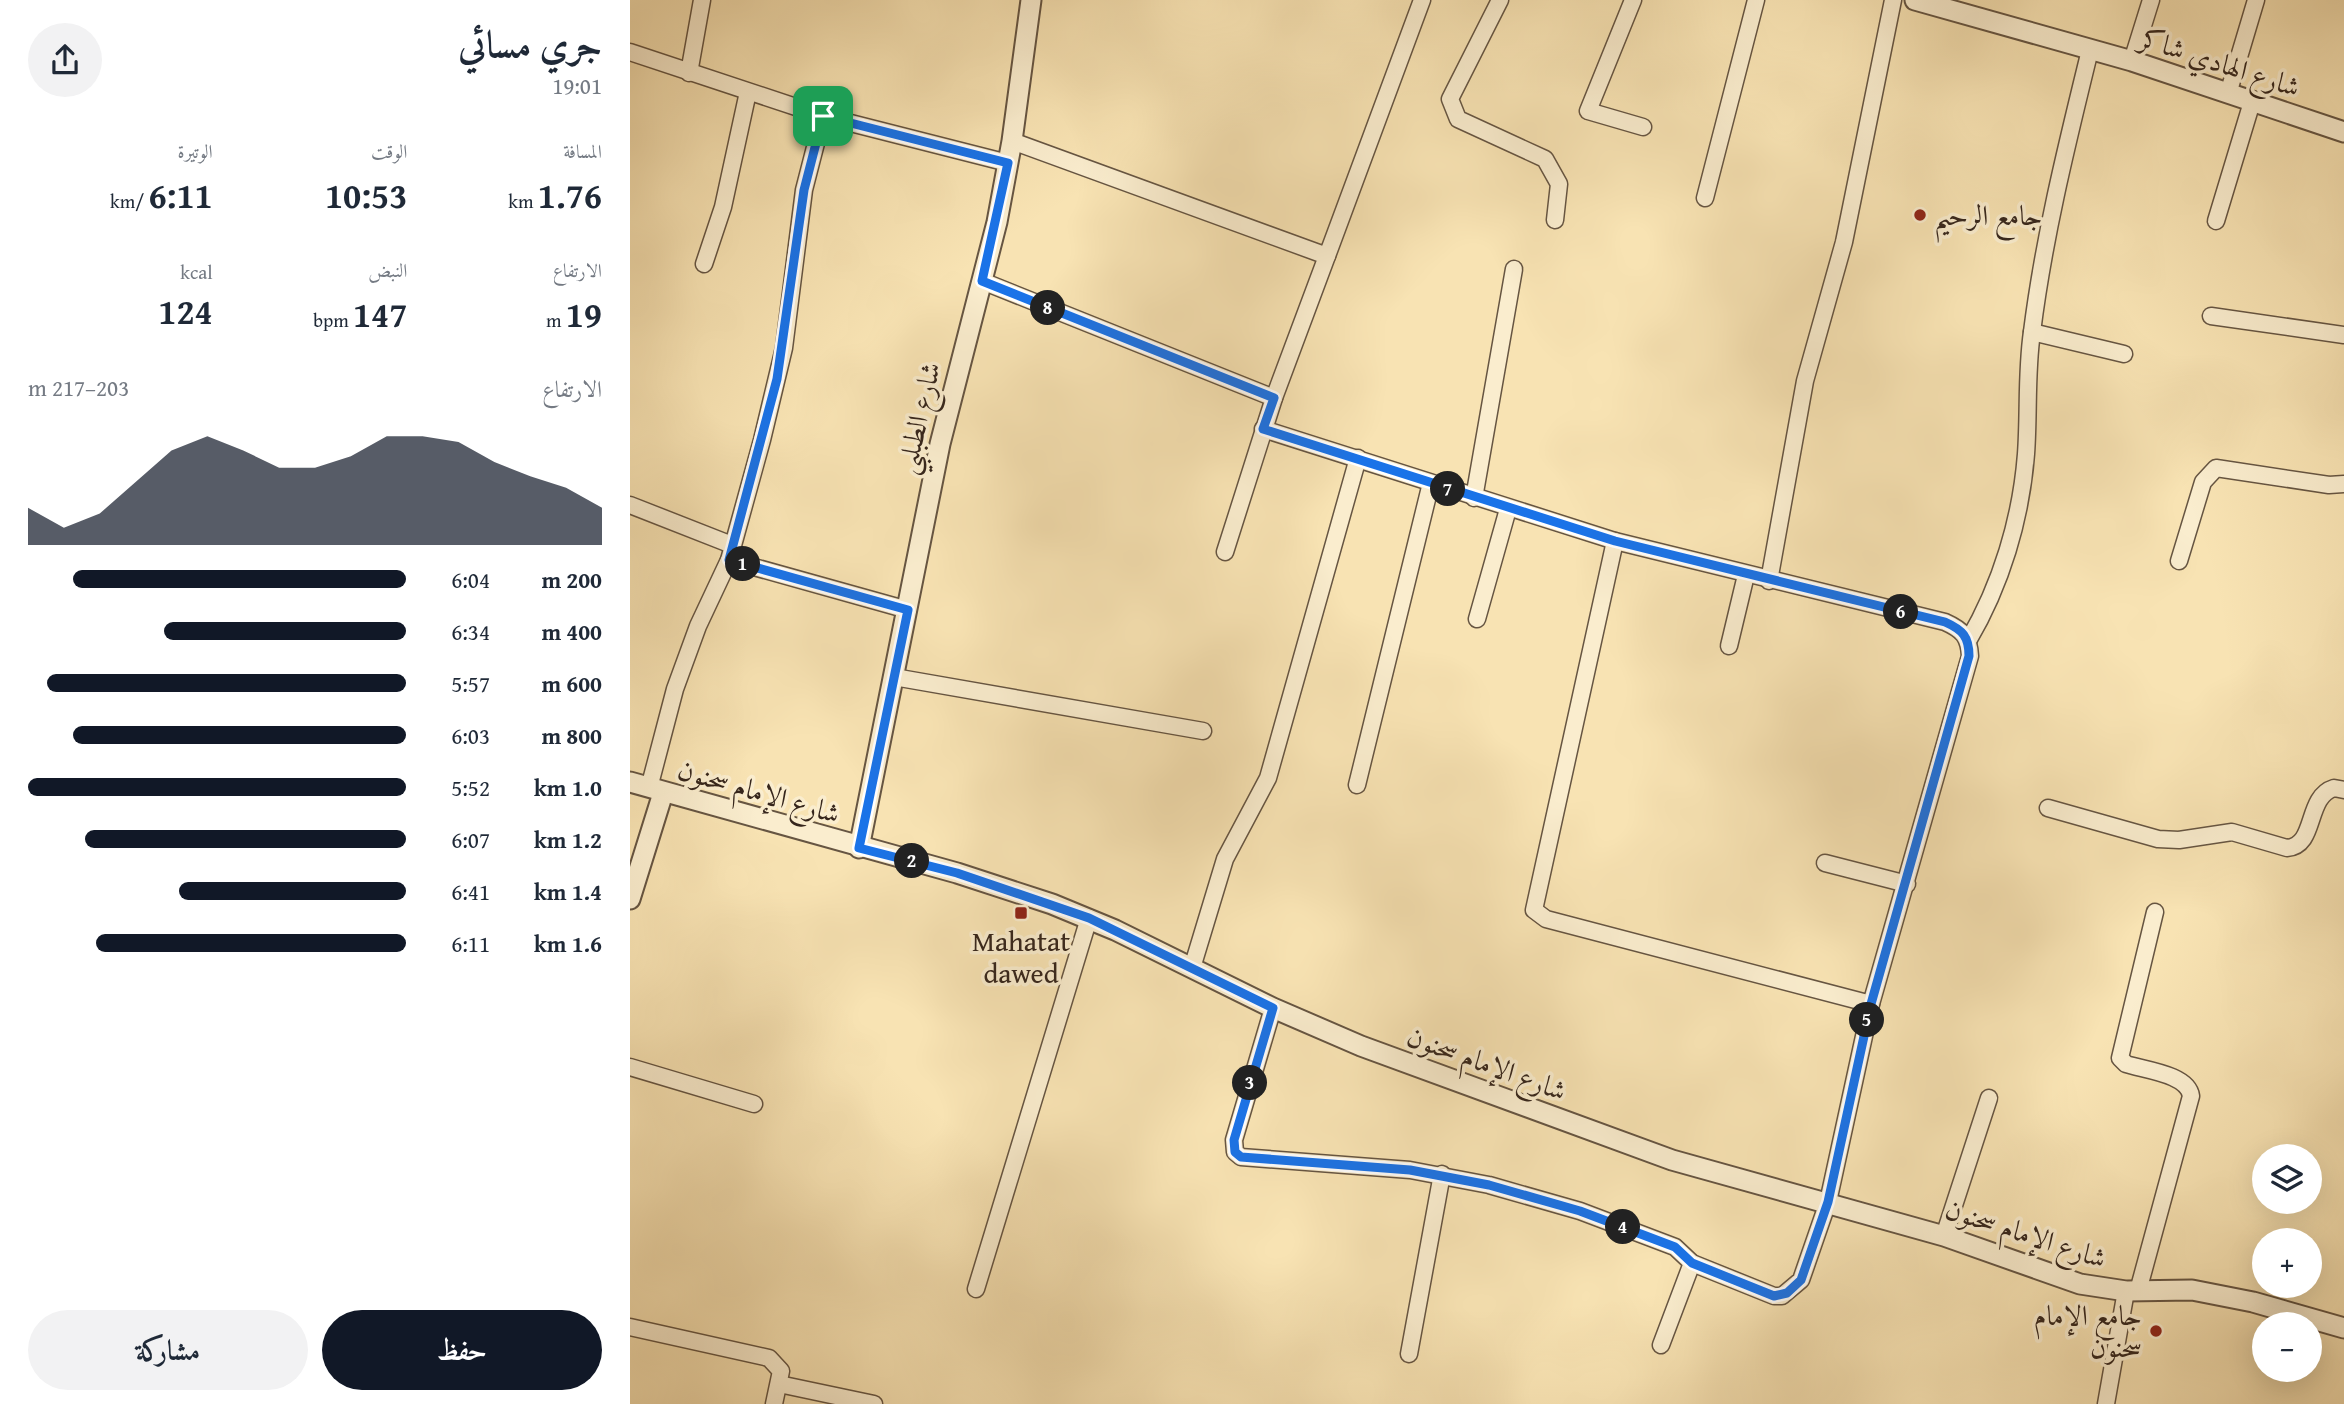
<!DOCTYPE html>
<html lang="ar">
<head>
<meta charset="utf-8">
<style>
	body { margin:0; font-family:"Gentium Book Plus",Amiri,serif; background:#f2f2f3; color:#1f2937; direction:rtl; height:100vh; display:flex; flex-direction:column; font-size:26px; white-space:nowrap }
	* { box-sizing:border-box; margin:0 }
	p { font-size:23px; color:#747a83 }
	.icon { flex:none; width:38px; height:38px; fill:none; stroke:currentColor; stroke-width:2; stroke-linecap:round; stroke-linejoin:round }
	.map { position:relative; flex:1; overflow:hidden; direction:ltr }
	.sheet { display:flex; flex-direction:column; background:#fff; width:630px }
	.sheet>* { flex:none }
	.fabs { position:absolute; left:1622px; top:1144px; display:grid; gap:14px }
	.fabs a { display:grid; place-items:center; width:70px; height:70px; border-radius:50%; background:#fff; box-shadow:0 7px 28px #0002; font-size:35px }
	.pin { position:absolute; display:grid; place-items:center; width:60px; height:60px; color:#fff; margin:-30px; border-radius:14px; box-shadow:0 4px 10px #0006 }
	.km { position:absolute; width:35px; height:35px; margin:-18px; border-radius:50%; background:#222; color:#fff; font-size:19px; line-height:35px; text-align:center }
	.round { display:grid; place-items:center; flex:none; width:74px; height:74px; border-radius:37px; background:#f2f2f3 }
	.head { display:flex; align-items:center; justify-content:space-between; height:119px; padding:0 28px }
	h1 { font-size:38px; font-weight:800; line-height:52px }
	.figures { display:grid; grid-template-columns:repeat(3,1fr); gap:10px; height:119px; padding:7px 28px }
	.figures div { display:grid; align-content:center }
	.figures b { font-size:35px; font-weight:800 }
	.figures small { font-size:19px; font-weight:400 }
	.figures p { font-size:19px }
	.chart { height:196px; padding:14px 28px }
	.chart p { display:flex; justify-content:space-between }
	.chart svg { width:100%; height:126px; margin-top:7px; fill:#111827; opacity:.7 }
	.cta { display:flex; gap:14px; margin-top:auto; padding:14px 28px }
	.cta a { flex:1; height:80px; border-radius:42px; background:#111827; color:#fff; font-size:28px; font-weight:800; line-height:80px; text-align:center }
	.cta a+a { background:#f2f2f3; color:#1f2937 }
	ul { padding:0 28px; list-style:none; font-size:23px }
	li { display:grid; grid-template-columns:112px 84px 1fr; align-items:center; height:52px }
	li i { height:18px; border-radius:9px; background:#111827 }
	main { display:flex; flex:1; min-height:0 }
	.map>svg:first-child { display:block }
	.lines { fill:none; stroke-linecap:round; stroke-linejoin:round }
	.minor-casing { stroke:#665542; stroke-width:19 }
	.tertiary-casing { stroke:#665542; stroke-width:23 }
	.minor { stroke:#faedce; stroke-width:16 }
	.tertiary { stroke:#faedce; stroke-width:19 }
	.route-casing { stroke:#fff; stroke-width:14 }
	.route { stroke:#1a73e8; stroke-width:9 }
	.poi-dot { fill:#8f2418; stroke:#faedce; stroke-width:2.5 }
	.labels { text-anchor:middle; stroke-width:7; stroke-linejoin:round; paint-order:stroke }
	.street-label { font-size:28px; fill:#36261c; stroke:#faedce }
	.poi-label { font-size:28px; fill:#36261c; stroke:#faedce; text-anchor:start }
</style>
</head>
<body>
<main>
<div class="map">
<svg width="1714" height="1404" viewBox="0 0 1714 1404">
	<rect width="100%" height="100%" fill="#f8e3b3"/>
	<filter id="stains"><feTurbulence type="fractalNoise" baseFrequency=".00286" numOctaves="4"/><feColorMatrix values="0 0 0 0 .2 0 0 0 0 .09 0 0 0 0 .02 0 0 0 .5 -.17"/></filter>
	<radialGradient id="worn" r=".72"><stop offset=".6" stop-color="#630" stop-opacity="0"/><stop offset="1" stop-color="#630" stop-opacity=".3"/></radialGradient>
	<g class="lines">
		<defs>
			<g id="minor">
				<path d="M 870,0 L 820,99 L 828,119 L 915,159 L 929,184 L 925,220"/>
				<path d="M 1003,0 L 958,111 L 1013,127"/>
				<path d="M 0,52 L 193,116 L 378,163"/>
				<path d="M 1502,61 L 1521,0"/>
				<path d="M 59,73 L 72,0"/>
				<path d="M 1598,94 L 1626,0"/>
				<path d="M 382,141 L 697,256 L 792,0"/>
				<path d="M 1075,198 L 1126,0"/>
				<path d="M 1586,221 L 1622,102"/>
				<path d="M 74,264 L 93,207 L 118,92"/>
				<path d="M 352,281 L 644,398 L 595,552"/>
				<path d="M 1581,316 L 1714,335"/>
				<path d="M 1402,332 L 1494,354"/>
				<path d="M 644,398 L 697,256"/>
				<path d="M 633,429 L 985,541 L 1315,622 C 1333,630 1339,637 1340,656 L 1241,1004 L 1198,1202 L 1171,1280 L 1152,1296 L 1144,1296 L 1062,1263 L 1045,1247 L 950,1211 L 859,1185 L 780,1170 L 611,1157 L 605,1152 L 604,1140 L 643,1008"/>
				<path d="M 844,498 L 884,269"/>
				<path d="M 0,505 L 102,545"/>
				<path d="M 985,541 L 904,910 L 916,919 L 1241,1004"/>
				<path d="M 99,560 L 278,610"/>
				<path d="M 1549,561 L 1573,482 L 1586,468 L 1699,485 L 1714,484"/>
				<path d="M 1139,581 L 1175,381 L 1214,242 L 1263,0"/>
				<path d="M 847,619 L 878,509"/>
				<path d="M 1338,641 C 1371,585 1391,519 1396,454 C 1399,413 1396,373 1402,332 C 1414,236 1437,144 1460,50"/>
				<path d="M 1099,646 L 1116,575"/>
				<path d="M 264,677 L 573,731"/>
				<path d="M 727,785 L 801,483"/>
				<path d="M 19,788 L 45,689 L 68,626 L 99,560 L 132,440 L 154,348 L 174,190 L 193,116"/>
				<path d="M 1418,808 L 1528,839 L 1549,840 L 1602,832 L 1657,848 C 1687,846 1675,797 1704,788 L 1714,790"/>
				<path d="M 1195,863 L 1277,884"/>
				<path d="M 562,968 L 595,859 L 638,778 L 728,458"/>
				<path d="M 0,1067 L 124,1104"/>
				<path d="M 1314,1236 L 1359,1098"/>
				<path d="M 346,1289 L 459,918"/>
				<path d="M 1508,1291 L 1561,1096 C 1558,1074 1514,1070 1496,1064 L 1490,1058 L 1525,912"/>
				<path d="M 0,1327 L 139,1358 L 151,1371 L 144,1404"/>
				<path d="M 1031,1345 L 1062,1263"/>
				<path d="M 779,1354 L 812,1174"/>
				<path d="M 149,1384 L 244,1404"/>
				<path d="M 1476,1404 L 1496,1291"/>
			</g>
			<g id="tertiary">
				<path d="M 1285,0 L 1502,61 L 1714,132"/>
				<path d="M 0,782 L 327,873 L 422,904 L 485,930 L 643,1008 L 731,1046 L 1042,1160 L 1314,1236 L 1450,1284 L 1496,1291 L 1562,1290 L 1623,1302 L 1714,1328"/>
				<path d="M 229,848 L 310,444 L 367,222 L 382,141 L 401,0"/>
				<path d="M 0,899 L 33,793"/>
			</g>
		</defs>
		<use href="#minor" class="minor-casing"/>
		<use href="#tertiary" class="tertiary-casing"/>
		<use href="#minor" class="minor"/>
		<use href="#tertiary" class="tertiary"/>
	</g>
	<g class="lines">
		<defs>
			<path id="route" d="M 193,116 L 378,163 L 352,281 L 644,398 L 633,429 L 985,541 L 1315,622 C 1333,630 1339,637 1339,656 L 1241,1004 L 1198,1202 L 1171,1280 L 1157,1293 L 1144,1296 L 1062,1263 L 1045,1247 L 950,1211 L 859,1185 L 780,1170 L 611,1157 L 605,1152 L 604,1140 L 643,1008 L 459,918 L 327,873 L 229,848 L 278,610 L 99,560 L 147,379 L 174,190 Z"/>
		</defs>
		<use href="#route" class="route-casing"/>
		<use href="#route" class="route"/>
	</g>
	<g class="poi-dot">
		<circle cx="1290" cy="215" r="7"/>
		<rect x="384" y="906" width="14" height="14" rx="3.5"/>
		<circle cx="1526" cy="1331" r="7"/>
	</g>
	<g class="labels">
		<g class="street-label">
			<text transform="translate(1590 62) rotate(18)" y="10">شارع الهادي شاكر</text>
			<text transform="translate(288 418) rotate(-77)" y="10">شارع الطبلبي</text>
			<text transform="translate(129 791) rotate(16)" y="10">شارع الإمام سحنون</text>
			<text transform="translate(857 1063) rotate(20)" y="10">شارع الإمام سحنون</text>
			<text transform="translate(1396 1233) rotate(18)" y="10">شارع الإمام سحنون</text>
		</g>
		<g class="poi-label">
			<text x="1304" y="225">جامع الرحيم</text>
			<text x="391" y="951" text-anchor="middle">Mahatat<tspan x="391" dy="32">dawed</tspan></text>
			<text x="1512" y="1325" text-anchor="end">جامع الإمام<tspan x="1512" dy="32">سحنون</tspan></text>
		</g>
	</g>
	<rect width="100%" height="100%" filter="url(#stains)"/>
	<rect width="100%" height="100%" fill="url(#worn)"/>
</svg>
<div class="fabs">
<a><svg class="icon" aria-label="layers" viewBox="0 0 24 24"><path d="M12 4l9 5-9 5-9-5zM3 14l9 5 9-5"/></svg></a>
<a>+</a>
<a>−</a>
</div>
<div class="pin" style="left:193px;top:116px;background:#1e9e55"><svg class="icon" aria-label="arrive" viewBox="0 0 24 24"><path d="M6 21V4h12l-3 4 3 4H6"/></svg></div>
<b class="km" style="left:113px;top:564px">1</b>
<b class="km" style="left:282px;top:861px">2</b>
<b class="km" style="left:620px;top:1083px">3</b>
<b class="km" style="left:993px;top:1227px">4</b>
<b class="km" style="left:1237px;top:1020px">5</b>
<b class="km" style="left:1271px;top:612px">6</b>
<b class="km" style="left:818px;top:489px">7</b>
<b class="km" style="left:418px;top:308px">8</b>
</div>
<section class="sheet">
<div class="head"><div><h1>جري مسائي</h1><p>19:01</p></div><a class="round"><svg class="icon" aria-label="share" viewBox="0 0 24 24"><path d="M12 15V3M7 8l5-5 5 5M5 13v7h14v-7"/></svg></a></div>
<div class="figures">
<div><p>المسافة</p><b>1.76<small> km</small></b></div>
<div><p>الوقت</p><b>10:53</b></div>
<div><p>الوتيرة</p><b>6:11<small> /km</small></b></div>
</div>
<div class="figures">
<div><p>الارتفاع</p><b>19<small> m</small></b></div>
<div><p>النبض</p><b>147<small> bpm</small></b></div>
<div><p>kcal</p><b>124</b></div>
</div>
<div class="chart"><p><span>الارتفاع</span>203–217 m</p>
<svg viewBox="0 0 160 44" preserveAspectRatio="none"><path d="M0 44V31L10 38L20 33L30 22L40 11L50 6L60 11L70 17L80 17L90 13L100 6L110 6L120 8L130 15L140 20L150 24L160 31V44z"/></svg>
</div>
<ul>
<li><b>200 m</b>6:04<i style="width:88%"></i></li>
<li><b>400 m</b>6:34<i style="width:64%"></i></li>
<li><b>600 m</b>5:57<i style="width:95%"></i></li>
<li><b>800 m</b>6:03<i style="width:88%"></i></li>
<li><b>1.0 km</b>5:52<i style="width:100%"></i></li>
<li><b>1.2 km</b>6:07<i style="width:85%"></i></li>
<li><b>1.4 km</b>6:41<i style="width:60%"></i></li>
<li><b>1.6 km</b>6:11<i style="width:82%"></i></li>
</ul>
<div class="cta"><a>حفظ</a><a>مشاركة</a></div>
</section>
</main>
</body>
</html>
